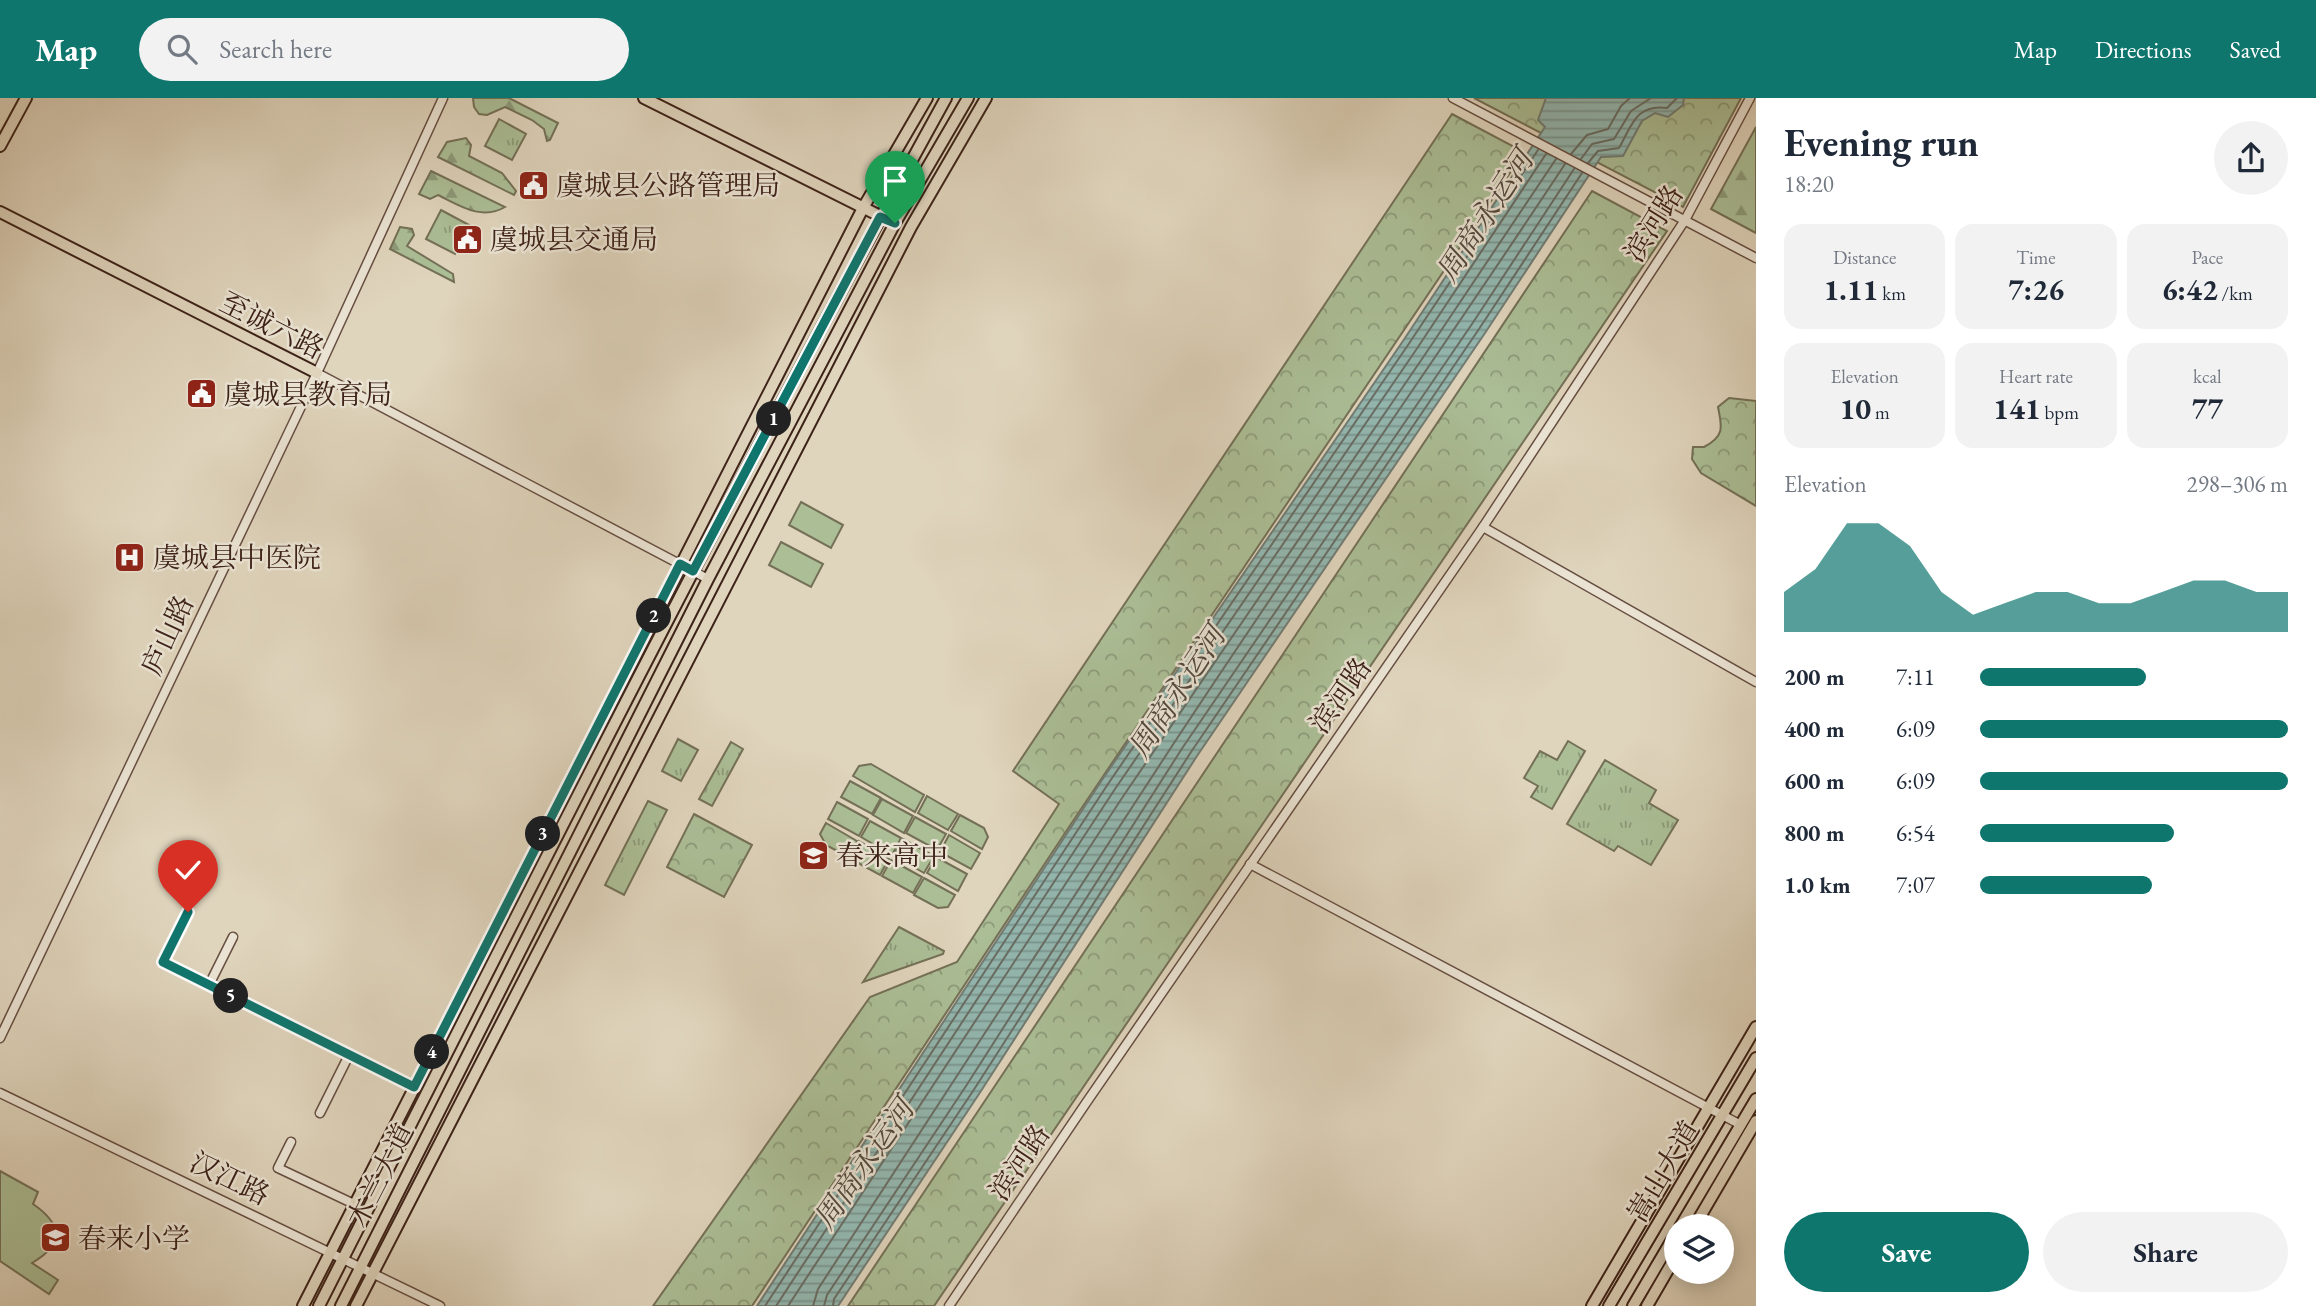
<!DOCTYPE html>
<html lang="en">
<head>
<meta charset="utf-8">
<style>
	body { margin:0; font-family:"EB Garamond","Noto Serif SC",serif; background:#f2f2f3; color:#1f2937; height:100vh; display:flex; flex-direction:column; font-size:26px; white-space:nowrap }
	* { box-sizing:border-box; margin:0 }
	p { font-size:23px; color:#747a83 }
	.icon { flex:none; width:38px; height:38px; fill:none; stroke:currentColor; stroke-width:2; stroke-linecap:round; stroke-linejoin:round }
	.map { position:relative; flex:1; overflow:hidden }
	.panel { display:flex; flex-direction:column; background:#fff; width:560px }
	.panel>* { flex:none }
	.tools { position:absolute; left:1664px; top:1116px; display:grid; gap:14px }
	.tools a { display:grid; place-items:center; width:70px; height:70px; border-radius:50%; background:#fff; box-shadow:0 4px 18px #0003; font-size:35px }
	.pin { position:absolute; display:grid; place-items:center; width:60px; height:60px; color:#fff; margin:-72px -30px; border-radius:50% 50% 50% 0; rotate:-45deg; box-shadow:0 0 7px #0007 }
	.pin .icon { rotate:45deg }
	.km { position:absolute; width:35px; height:35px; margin:-18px; border-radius:50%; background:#222; color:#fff; font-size:19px; line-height:35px; text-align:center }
	.round { display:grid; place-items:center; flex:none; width:74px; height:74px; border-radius:37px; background:#f2f2f3 }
	.summary { display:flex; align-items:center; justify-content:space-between; height:119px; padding:0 28px }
	h1 { font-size:38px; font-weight:700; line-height:52px }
	.stats { display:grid; grid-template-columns:repeat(3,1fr); gap:10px; height:119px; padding:7px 28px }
	.stats div { display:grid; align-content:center; border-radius:18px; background:#f2f2f3; text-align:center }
	.stats b { font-size:30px; font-weight:700 }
	.stats small { font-size:19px; font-weight:400 }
	.stats p { font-size:19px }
	.chart { height:196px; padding:14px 28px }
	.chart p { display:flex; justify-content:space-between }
	.chart svg { width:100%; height:126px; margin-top:7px; fill:#0f766e; opacity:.7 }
	.action { display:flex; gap:14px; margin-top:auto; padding:14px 28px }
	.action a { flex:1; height:80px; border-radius:42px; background:#0f766e; color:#fff; font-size:28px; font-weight:700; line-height:80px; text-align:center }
	.action a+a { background:#f2f2f3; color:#1f2937 }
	ul { padding:0 28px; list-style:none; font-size:23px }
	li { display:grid; grid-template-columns:112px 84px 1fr; align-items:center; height:52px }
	li i { height:18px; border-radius:9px; background:#0f766e }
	header { display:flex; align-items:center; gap:42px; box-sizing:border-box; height:98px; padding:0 35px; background:#0f766e; color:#fff }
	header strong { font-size:33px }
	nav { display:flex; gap:38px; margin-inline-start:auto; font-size:24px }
	.search { width:490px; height:63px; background:#f2f2f3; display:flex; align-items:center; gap:18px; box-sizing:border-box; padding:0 24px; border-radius:38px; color:#747a83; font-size:26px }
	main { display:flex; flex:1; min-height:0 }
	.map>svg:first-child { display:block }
	.grass { fill:url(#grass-tufts); stroke:#747057; stroke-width:2 }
	.forest { fill:url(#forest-firs); stroke:#747057; stroke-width:2 }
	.park { fill:url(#park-crowns); stroke:#747057; stroke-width:2 }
	.garden { fill:#abbe96; stroke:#747057; stroke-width:2 }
	.water { fill:url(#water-rules); stroke:#717c74; stroke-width:2 }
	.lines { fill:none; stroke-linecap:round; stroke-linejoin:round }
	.shore { stroke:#686d64; stroke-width:2 }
	.minor-casing { stroke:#664e41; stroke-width:11 }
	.major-casing { stroke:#3d2218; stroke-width:14 }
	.minor { stroke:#eae3d3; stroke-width:8 }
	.major { stroke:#dfd4bc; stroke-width:10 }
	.route-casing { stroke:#fff; stroke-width:14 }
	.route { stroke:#0f766e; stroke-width:9 }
	.labels { text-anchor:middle; stroke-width:5; stroke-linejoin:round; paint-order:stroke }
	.poi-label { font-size:28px; fill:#3d2218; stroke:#eae3d3; text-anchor:start }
	.street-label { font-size:28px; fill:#3d2218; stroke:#eae3d3 }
	.water-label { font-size:30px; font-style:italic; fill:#52483e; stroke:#eae3d3 }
</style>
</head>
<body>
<header>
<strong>Map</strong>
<div class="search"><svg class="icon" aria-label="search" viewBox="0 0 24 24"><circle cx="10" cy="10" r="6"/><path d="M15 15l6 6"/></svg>Search here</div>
<nav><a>Map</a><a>Directions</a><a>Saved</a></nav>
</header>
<main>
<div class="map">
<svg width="1756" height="1208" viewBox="0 0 1756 1208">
	<defs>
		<pattern id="grass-tufts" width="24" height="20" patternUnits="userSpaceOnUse" patternTransform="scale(1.75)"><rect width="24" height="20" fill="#abbe96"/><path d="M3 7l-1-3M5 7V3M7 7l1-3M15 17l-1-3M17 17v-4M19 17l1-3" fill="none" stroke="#8c9a79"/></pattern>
		<pattern id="forest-firs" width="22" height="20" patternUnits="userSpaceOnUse" patternTransform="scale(1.75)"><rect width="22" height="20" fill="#abbe96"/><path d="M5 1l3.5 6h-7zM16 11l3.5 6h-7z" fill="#8c9a79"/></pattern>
		<pattern id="park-crowns" width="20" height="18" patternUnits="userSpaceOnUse" patternTransform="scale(1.75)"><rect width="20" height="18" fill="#abbe96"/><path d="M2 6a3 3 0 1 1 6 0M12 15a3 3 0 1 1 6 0" fill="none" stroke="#8c9a79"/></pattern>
		<pattern id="water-rules" width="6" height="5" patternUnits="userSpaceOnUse" patternTransform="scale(1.75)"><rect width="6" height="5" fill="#93b8b1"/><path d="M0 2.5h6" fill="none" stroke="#79958f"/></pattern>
	</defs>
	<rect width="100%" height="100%" fill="#dfd4bc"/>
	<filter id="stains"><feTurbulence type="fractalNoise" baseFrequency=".00286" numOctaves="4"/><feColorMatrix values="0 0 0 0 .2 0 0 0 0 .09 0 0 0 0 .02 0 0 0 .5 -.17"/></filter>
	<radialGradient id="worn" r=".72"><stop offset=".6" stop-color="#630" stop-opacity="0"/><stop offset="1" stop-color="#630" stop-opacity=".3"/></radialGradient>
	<g class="grass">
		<path d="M 499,21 L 526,36 L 512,62 L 485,48 Z"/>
		<path d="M 441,112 L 469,127 L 455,156 L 426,141 Z"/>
		<path d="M 678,641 L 698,652 L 681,683 L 662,673 Z"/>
		<path d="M 1568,643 L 1585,653 L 1552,711 L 1531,699 L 1538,688 L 1524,680 L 1540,653 L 1557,662 Z"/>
		<path d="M 731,644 L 743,651 L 712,708 L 699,701 Z"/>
		<path d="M 1605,662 L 1656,692 L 1649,705 L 1678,722 L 1651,767 L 1618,748 L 1614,753 L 1567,726 Z"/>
		<path d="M 648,703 L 667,712 L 624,797 L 605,787 Z"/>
		<path d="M 899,829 L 944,853 L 943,856 L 863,884 Z"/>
	</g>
	<g class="forest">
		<path d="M 473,0 L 509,0 L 558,25 L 550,42 L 547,43 L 544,31 L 532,22 L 505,9 L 487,17 L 479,16 L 474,9 Z"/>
		<path d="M 1756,29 L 1756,135 L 1711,111 Z"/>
		<path d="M 466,40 L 471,47 L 469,58 L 502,75 L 516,93 L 514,97 L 438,59 L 447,44 Z"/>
		<path d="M 431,73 L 505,109 C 481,123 459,107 438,97 L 430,101 L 419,96 Z"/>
		<path d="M 400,129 L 412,131 L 414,137 L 407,148 L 453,176 L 454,184 L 390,151 Z"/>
	</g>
	<g class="park">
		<path d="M 1474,0 L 1741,0 L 1683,109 Z"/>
		<path d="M 1452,16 L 1524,54 L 1077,717 L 752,1208 L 653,1208 L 870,899 L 957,864 L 1059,706 L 1013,673 Z"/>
		<path d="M 1592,93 L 1667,133 L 934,1208 L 848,1208 Z"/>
		<path d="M 1729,300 L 1756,303 L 1756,408 L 1701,375 L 1692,361 L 1693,349 L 1704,349 C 1725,338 1722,329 1718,309 Z"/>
		<path d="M 694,716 L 752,747 L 724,799 L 667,769 Z"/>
	</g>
	<g class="garden">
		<path d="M 801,404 L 843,427 L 831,450 L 789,427 Z"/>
		<path d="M 781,444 L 823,466 L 811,489 L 769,467 Z"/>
		<path d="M 871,666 L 924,697 L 915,714 L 853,678 L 859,668 Z"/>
		<path d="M 850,683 L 881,700 L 872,716 L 841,699 Z"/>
		<path d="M 927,698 L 958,716 L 948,732 L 918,715 Z"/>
		<path d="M 882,701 L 913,718 L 904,735 L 873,717 Z"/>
		<path d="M 837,704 L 868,721 L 859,738 L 828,721 Z"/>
		<path d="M 960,717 L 984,730 L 988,739 L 982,751 L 951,733 Z"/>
		<path d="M 915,719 L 946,736 L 937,752 L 906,735 Z"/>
		<path d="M 870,723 L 901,740 L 892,757 L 861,739 Z"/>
		<path d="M 826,725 L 857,743 L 848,759 L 826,747 L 820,736 Z"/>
		<path d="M 949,737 L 980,755 L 971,771 L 940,754 Z"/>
		<path d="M 903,741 L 934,758 L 924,775 L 893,757 Z"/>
		<path d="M 859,743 L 889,761 L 880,777 L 849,760 Z"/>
		<path d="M 936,759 L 967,776 L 958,793 L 927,775 Z"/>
		<path d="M 891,762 L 922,779 L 913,795 L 882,778 Z"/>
		<path d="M 924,780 L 955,797 L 948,809 L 938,810 L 914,797 Z"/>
		<path d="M 0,1073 L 38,1094 L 33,1106 C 62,1126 65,1146 32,1165 L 58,1182 L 49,1196 L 0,1163 Z"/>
	</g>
	<path class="water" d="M 1546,0 L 1684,0 L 1683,7 L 1668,19 L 1655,15 L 1642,23 L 1623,58 L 1601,59 L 1485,235 L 1197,658 L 979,996 L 838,1208 L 757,1208 L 1102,682 L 1403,243 L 1545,29 L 1538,22 Z"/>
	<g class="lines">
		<g class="shore">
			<path d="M 1571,56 L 1587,37 L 1608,31 L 1621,8 L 1630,0"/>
			<path d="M 1581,61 L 1592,46 L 1614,41 L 1631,13 L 1651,0"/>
			<path d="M 1588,65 L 1598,53 L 1619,50 C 1632,27 1636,6 1667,10 L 1677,0"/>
			<path d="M 765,1208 L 1108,686 L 1408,247 L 1538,52"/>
			<path d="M 776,1208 L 1115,691 L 1416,252 L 1546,56"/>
			<path d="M 788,1208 L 1124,697 L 1424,258 L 1556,61"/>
			<path d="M 813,1208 L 818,1191 C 938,1010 1054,826 1174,645 C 1302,450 1437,260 1565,66"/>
			<path d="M 824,1208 L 827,1197 L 966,988 L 1183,649 L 1472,226 L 1574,71"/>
			<path d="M 833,1208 L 834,1201 L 973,993 L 1191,654 L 1479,231 L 1582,75"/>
		</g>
		<defs>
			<g id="minor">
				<path d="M 1453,0 L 1756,160"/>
				<path d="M 317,275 L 708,481"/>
				<path d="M 1483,429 L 1756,584"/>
				<path d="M 1250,766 L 1741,1027"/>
				<path d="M 188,814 L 163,864 L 414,989"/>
				<path d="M 209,887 L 233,839"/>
				<path d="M 0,940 L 317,275 L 443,0"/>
				<path d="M 0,995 L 440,1208"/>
				<path d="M 320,1015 L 349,957"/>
				<path d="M 291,1044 L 278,1070 L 354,1106"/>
				<path d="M 949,1208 L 1086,1005 L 1483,429 L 1685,122 L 1750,0"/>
			</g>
			<g id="major">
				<path d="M 644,0 L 886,121"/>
				<path d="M 0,48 L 26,0"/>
				<path d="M 0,114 L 317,275"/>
				<path d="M 1680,1129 L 1756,1001"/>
				<path d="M 1694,1129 L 1756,1023"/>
				<path d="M 303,1208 L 863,110 L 927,0"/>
				<path d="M 319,1208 C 524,803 727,397 946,0"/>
				<path d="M 341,1208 L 708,481 L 895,125 L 968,0"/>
				<path d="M 356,1208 L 911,129 L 986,0"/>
				<path d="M 1592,1208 L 1756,929"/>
				<path d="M 1609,1208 L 1756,960"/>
				<path d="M 1633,1208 L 1676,1135"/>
				<path d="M 1647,1208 L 1676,1158"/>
			</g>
		</defs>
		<use href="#minor" class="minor-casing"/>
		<use href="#major" class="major-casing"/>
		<use href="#minor" class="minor"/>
		<use href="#major" class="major"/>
	</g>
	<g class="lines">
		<defs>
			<path id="route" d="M 188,814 L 163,864 L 414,989 L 680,466 L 693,473 L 880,119 L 895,125"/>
		</defs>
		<use href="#route" class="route-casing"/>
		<use href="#route" class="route"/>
	</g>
	<defs>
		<symbol id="civic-square" viewBox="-11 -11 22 22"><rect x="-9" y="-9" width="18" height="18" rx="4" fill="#8f2418" stroke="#eae3d3"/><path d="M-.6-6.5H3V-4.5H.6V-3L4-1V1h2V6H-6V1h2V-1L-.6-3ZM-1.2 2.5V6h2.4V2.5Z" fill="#fff"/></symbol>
		<symbol id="hospital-square" viewBox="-11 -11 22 22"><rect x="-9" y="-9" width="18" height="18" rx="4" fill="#8f2418" stroke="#eae3d3"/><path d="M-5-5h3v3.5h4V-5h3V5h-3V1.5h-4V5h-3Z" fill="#fff"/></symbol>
		<symbol id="school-square" viewBox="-11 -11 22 22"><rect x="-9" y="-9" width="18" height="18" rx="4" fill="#8f2418" stroke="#eae3d3"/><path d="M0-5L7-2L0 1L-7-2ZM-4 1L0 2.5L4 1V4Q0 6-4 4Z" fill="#fff"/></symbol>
	</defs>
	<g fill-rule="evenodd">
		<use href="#civic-square" x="516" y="70" width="35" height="35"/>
		<use href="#civic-square" x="450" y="124" width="35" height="35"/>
		<use href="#civic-square" x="184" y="278" width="35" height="35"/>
		<use href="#hospital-square" x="112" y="442" width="35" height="35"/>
		<use href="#school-square" x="796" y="740" width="35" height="35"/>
		<use href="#school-square" x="38" y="1122" width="35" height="35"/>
	</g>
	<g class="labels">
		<g class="poi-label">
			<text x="556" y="97">虞城县公路管理局</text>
			<text x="490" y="151">虞城县交通局</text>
			<text x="224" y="306">虞城县教育局</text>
			<text x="153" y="469">虞城县中医院</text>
			<text x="836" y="767">春来高中</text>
			<text x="78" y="1150">春来小学</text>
		</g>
		<g class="street-label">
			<text transform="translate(1653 125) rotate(-58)" y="10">滨河路</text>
			<text transform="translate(272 227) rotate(27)" y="10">至诚六路</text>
			<text transform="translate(167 537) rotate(-65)" y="10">庐山路</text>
			<text transform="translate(1340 597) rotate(-55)" y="10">滨河路</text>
			<text transform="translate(1019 1064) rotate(-56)" y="10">滨河路</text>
			<text transform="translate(1663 1073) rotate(-59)" y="10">嵩山大道</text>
			<text transform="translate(380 1077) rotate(-63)" y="10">木兰大道</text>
			<text transform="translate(230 1080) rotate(26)" y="10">汉江路</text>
		</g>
		<g class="water-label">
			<text transform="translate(1485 118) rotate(-57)" y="10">周商永运河</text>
			<text transform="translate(1177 594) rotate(-57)" y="10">周商永运河</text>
			<text transform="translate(864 1066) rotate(-55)" y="10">周商永运河</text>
		</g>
	</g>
	<rect width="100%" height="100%" filter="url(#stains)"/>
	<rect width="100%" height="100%" fill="url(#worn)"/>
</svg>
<div class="tools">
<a><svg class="icon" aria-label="layers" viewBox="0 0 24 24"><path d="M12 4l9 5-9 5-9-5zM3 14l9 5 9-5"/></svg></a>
</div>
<div class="pin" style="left:895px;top:125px;background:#1e9e55"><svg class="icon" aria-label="arrive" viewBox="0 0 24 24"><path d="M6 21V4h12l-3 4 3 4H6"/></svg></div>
<div class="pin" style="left:188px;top:814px;background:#d93025"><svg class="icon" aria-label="check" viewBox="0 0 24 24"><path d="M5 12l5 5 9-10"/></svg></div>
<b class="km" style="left:774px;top:321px">1</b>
<b class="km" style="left:654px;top:518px">2</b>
<b class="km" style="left:543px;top:736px">3</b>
<b class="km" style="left:432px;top:954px">4</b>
<b class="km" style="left:231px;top:898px">5</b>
</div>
<section class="panel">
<div class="summary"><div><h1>Evening run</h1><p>18:20</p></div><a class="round"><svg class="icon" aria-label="share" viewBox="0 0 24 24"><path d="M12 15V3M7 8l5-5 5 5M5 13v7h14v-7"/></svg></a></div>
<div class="stats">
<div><p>Distance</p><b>1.11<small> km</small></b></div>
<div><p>Time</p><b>7:26</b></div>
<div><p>Pace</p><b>6:42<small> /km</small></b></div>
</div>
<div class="stats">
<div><p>Elevation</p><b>10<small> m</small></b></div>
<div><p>Heart rate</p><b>141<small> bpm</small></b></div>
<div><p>kcal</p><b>77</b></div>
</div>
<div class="chart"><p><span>Elevation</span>298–306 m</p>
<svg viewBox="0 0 160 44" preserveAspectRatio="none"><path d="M0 44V30L10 22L20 6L30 6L40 14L50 30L60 38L70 34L80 30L90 30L100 34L110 34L120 30L130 26L140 26L150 30L160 30V44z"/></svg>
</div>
<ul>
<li><b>200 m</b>7:11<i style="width:54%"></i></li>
<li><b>400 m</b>6:09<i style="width:100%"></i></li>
<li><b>600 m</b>6:09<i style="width:100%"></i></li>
<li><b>800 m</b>6:54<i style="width:63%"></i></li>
<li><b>1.0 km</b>7:07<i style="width:56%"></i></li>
</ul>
<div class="action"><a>Save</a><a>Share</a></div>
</section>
</main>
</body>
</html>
